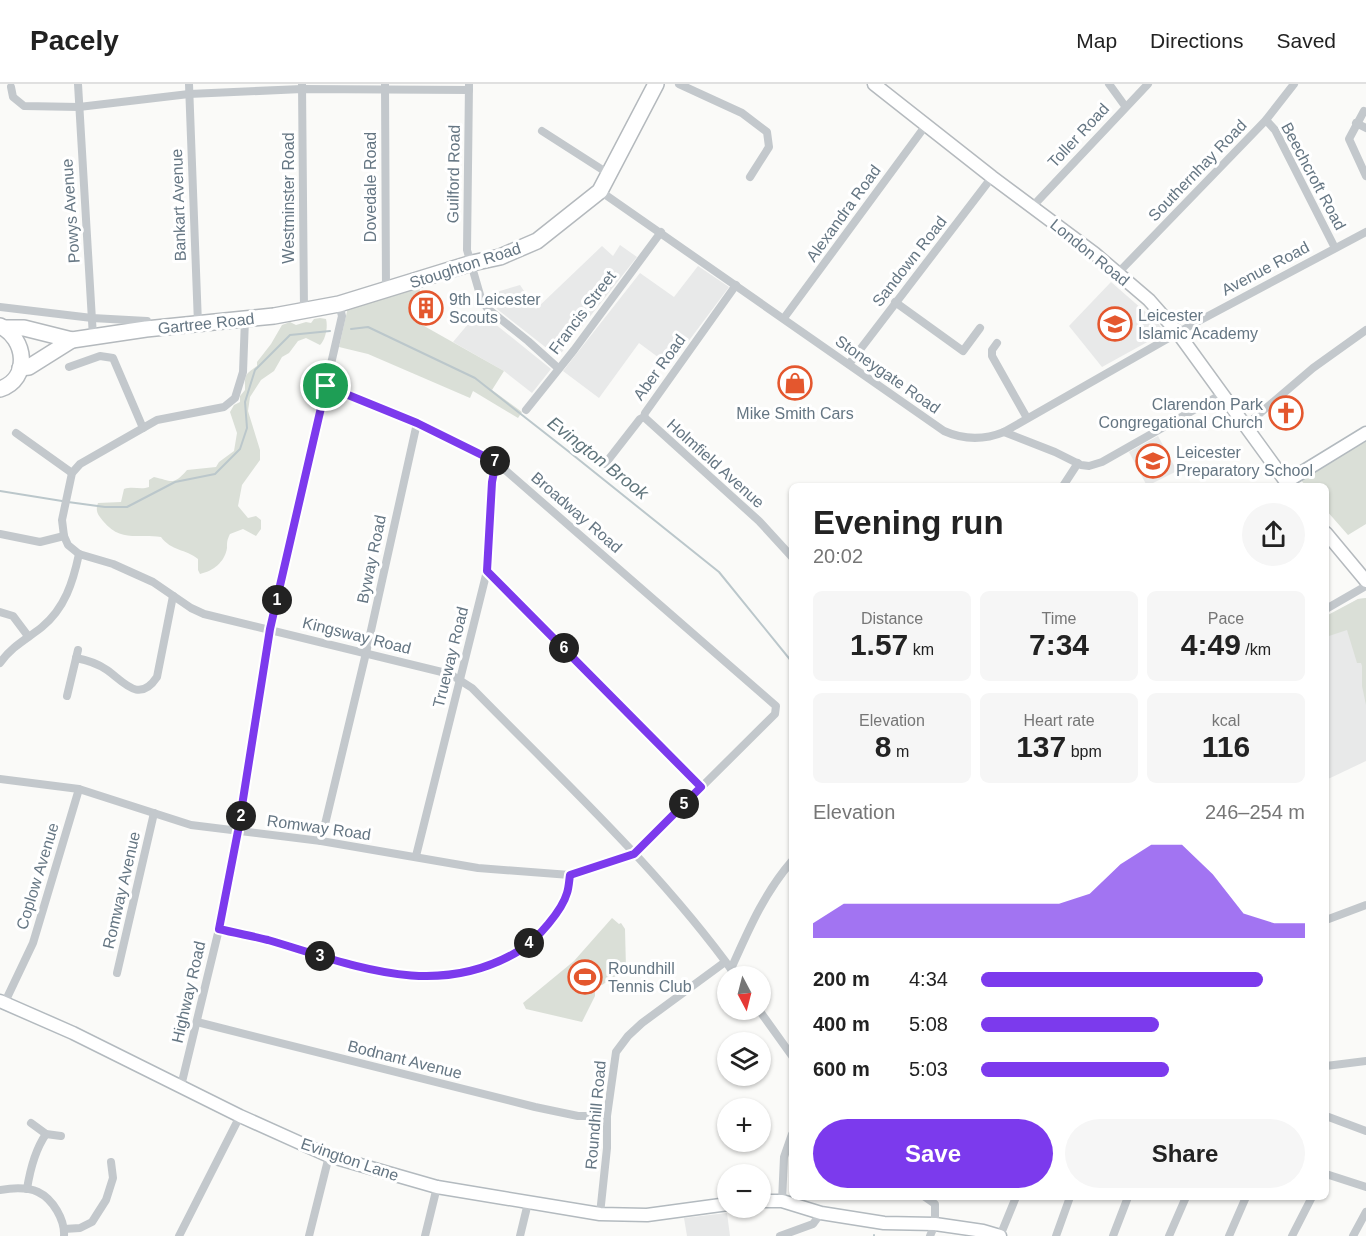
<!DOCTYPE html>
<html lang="en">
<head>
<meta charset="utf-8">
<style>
	body { margin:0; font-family:Helvetica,sans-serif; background:#f6f6f6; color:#222; height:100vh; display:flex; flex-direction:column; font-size:22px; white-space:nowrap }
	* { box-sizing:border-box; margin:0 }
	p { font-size:20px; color:#767676 }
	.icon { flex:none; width:33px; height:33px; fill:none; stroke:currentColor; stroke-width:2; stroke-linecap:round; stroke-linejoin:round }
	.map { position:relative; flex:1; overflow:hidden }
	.side { position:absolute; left:789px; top:399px; width:540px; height:717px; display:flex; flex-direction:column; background:#fff; border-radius:9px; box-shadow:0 2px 4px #0004 }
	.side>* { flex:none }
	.needle { width:39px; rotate:173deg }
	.tools { position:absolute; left:717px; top:882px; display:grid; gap:12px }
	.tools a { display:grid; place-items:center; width:54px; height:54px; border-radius:50%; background:#fff; box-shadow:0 2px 4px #0004; font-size:30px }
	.pin { position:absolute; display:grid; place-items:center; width:51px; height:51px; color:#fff; margin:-26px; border:3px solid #fff; border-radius:50%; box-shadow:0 2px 6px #0007 }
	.km { position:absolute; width:30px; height:30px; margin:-15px; border-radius:50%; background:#222; color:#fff; font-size:16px; line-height:30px; text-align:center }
	.round { display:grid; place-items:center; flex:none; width:63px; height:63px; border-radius:32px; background:#f6f6f6 }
	.summary { display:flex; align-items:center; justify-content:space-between; height:102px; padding:0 24px }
	h1 { font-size:33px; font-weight:700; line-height:45px }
	.stats { display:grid; grid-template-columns:repeat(3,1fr); gap:9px; height:102px; padding:6px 24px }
	.stats div { display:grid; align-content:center; border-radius:9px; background:#f6f6f6; text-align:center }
	.stats b { font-size:30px; font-weight:700 }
	.stats small { font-size:16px; font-weight:400 }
	.stats p { font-size:16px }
	.chart { height:168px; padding:12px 24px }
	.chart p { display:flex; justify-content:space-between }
	.chart svg { width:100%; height:108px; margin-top:6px; fill:#7c3aed; opacity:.7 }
	.button { display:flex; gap:12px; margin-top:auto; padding:12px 24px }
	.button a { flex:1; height:69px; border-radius:36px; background:#7c3aed; color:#fff; font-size:24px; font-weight:700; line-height:69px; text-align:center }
	.button a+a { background:#f6f6f6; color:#222 }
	ul { padding:0 24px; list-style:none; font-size:20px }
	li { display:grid; grid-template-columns:96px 72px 1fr; align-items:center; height:45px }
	li i { height:15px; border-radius:8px; background:#7c3aed }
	header { display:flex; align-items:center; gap:36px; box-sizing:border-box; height:84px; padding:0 30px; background:#fff; border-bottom:2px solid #e0e0e0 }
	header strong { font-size:28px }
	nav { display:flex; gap:33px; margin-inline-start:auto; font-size:21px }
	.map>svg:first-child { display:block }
	.built { fill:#e8e9e9 }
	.green { fill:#dadfd7 }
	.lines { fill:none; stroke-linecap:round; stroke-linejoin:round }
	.stream { stroke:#bbc7cb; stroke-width:2 }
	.secondary-casing { stroke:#b3babf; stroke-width:15 }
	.primary-casing { stroke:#b5babe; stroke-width:15 }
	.highway-casing { stroke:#b4b9bd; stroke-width:18 }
	.street { stroke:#c3c8cc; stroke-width:8 }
	.secondary { stroke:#fff; stroke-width:12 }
	.primary { stroke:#fff; stroke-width:12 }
	.highway { stroke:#fff; stroke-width:15 }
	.route-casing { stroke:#fff; stroke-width:12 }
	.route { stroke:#7c3aed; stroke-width:8 }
	.labels { text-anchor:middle; stroke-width:6; stroke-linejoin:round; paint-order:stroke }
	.street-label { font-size:16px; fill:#657683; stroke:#fff }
	.poi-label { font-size:16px; fill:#657683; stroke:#fff; text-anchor:start }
	.water-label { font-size:18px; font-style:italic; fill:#60757c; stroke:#fff }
</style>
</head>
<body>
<header>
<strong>Pacely</strong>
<nav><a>Map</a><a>Directions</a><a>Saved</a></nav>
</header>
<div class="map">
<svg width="1366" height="1152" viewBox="0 0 1366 1152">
	<rect width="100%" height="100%" fill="#fafaf8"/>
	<g class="built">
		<path d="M 620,161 L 637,173 L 558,273 L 497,225 L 492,219 L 490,210 L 520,201 L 536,225 L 602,162 L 613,172 Z"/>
		<path d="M 698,182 L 729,203 L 670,282 L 639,259 L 599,314 L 563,287 L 640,189 L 674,213 Z"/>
		<path d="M 1111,198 L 1158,239 L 1162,245 L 1160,251 L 1102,283 L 1069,242 Z"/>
		<path d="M 479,227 L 551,285 L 532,309 L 504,287 L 453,258 Z"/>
		<path d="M 1158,352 L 1177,387 L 1147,402 L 1129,368 Z"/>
		<path d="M 1366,514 L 1366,677 L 1326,696 L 1326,533 L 1358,515 Z"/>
		<path d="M 727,1129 L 730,1152 L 687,1152 L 684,1134 Z"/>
	</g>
	<g class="green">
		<path d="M 420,203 L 417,238 L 504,287 L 492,306 L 522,328 L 518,334 L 473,307 L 470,314 L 368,270 L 339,263 L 348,223 Z"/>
		<path d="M 320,234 L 326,235 C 328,242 326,255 320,261 L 306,254 L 298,257 L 289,269 L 282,273 L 274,287 L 261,296 L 250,313 L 248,327 L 260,366 L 260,376 L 242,401 L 238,422 L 248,434 L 256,432 L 261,436 L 261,445 L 256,452 L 243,445 L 230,450 C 227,456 227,458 227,464 C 225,478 213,487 200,490 L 198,486 L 198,475 C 186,465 171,467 161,453 C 137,449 121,459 103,437 C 98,431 95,427 98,419 L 121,418 L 124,405 C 133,402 141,406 149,403 L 149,396 L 154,393 C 172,397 173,402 187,386 L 216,383 L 219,378 L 234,367 L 237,349 L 230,328 L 234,321 L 240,318 L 240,312 L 245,306 C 245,291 244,291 257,282 L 257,278 L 271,260 L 282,241 L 290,238 L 296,241 L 306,238 L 311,239 L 314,235 Z"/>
		<path d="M 1366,357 L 1366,440 L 1348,451 L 1326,426 L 1326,402 L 1306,402 L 1299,394 Z"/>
		<path d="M 1366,514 L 1366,621 L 1362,602 L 1362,582 L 1361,579 L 1357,579 L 1347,546 L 1326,553 L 1326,532 L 1358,515 Z"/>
		<path d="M 612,834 L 619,840 L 621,839 L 625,845 L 626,885 L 602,901 L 595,900 L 595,912 L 582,938 L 526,925 L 523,919 L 574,877 Z"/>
	</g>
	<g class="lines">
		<g class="stream">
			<path d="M 351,245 L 368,243 L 475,294 L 568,367 L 719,488 L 792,578"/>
			<path d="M 0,407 L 62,417"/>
			<path d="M 68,418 L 105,423 L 127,423 L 175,398 L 215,390 L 240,365 L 247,344 L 245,318 L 255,286 L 290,251 L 330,247"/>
			<path d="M 874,1152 L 874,1151"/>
		</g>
		<defs>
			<g id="secondary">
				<path d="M 1286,398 L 1366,349"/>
				<path d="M 0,917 L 73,949 L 240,1032 L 329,1072 L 437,1103 L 600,1130 L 647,1131 L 728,1120"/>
				<path d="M 760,1117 L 782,1117 L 821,1129 L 884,1139 L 935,1140 L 983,1147 L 1000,1152"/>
			</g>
			<g id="primary">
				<path d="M 874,0 L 992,93 L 1094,169 L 1149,216 L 1178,249 L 1289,402"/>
				<path d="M 1326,449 L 1366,497"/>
			</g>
			<g id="highway">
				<path d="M 0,242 C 26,254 31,295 0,305"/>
				<path d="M 4,244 L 24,244 L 72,256 L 146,245 L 274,232 L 339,220 L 472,179 L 500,173 L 537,157 L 600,107 L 656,0"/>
				<path d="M 20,284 L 29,283 L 72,256"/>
			</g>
		</defs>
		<use href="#secondary" class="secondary-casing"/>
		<use href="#primary" class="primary-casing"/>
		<use href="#highway" class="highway-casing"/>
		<g class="street">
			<path d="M 78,0 L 93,253"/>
			<path d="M 189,0 L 198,240"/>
			<path d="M 302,0 L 304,227"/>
			<path d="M 385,0 L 386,206"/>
			<path d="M 469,0 L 467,166 L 481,214 L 487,224 L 528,257 L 558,284"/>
			<path d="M 679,0 L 742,29 L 767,48 L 769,63 L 750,93"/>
			<path d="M 1109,0 L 1125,22"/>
			<path d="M 11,3 L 13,13 L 24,22 L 79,23 L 189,10 L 302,5 L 469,6"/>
			<path d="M 1364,27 L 1349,55 L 1366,92"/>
			<path d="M 1266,36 L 1275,46 L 1335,164"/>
			<path d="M 1356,39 L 1366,44"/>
			<path d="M 542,47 L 609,90"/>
			<path d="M 600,107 L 944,347 C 964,356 984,356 1004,348 L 1195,239 L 1366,148"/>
			<path d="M 1032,123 L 1148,0"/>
			<path d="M 1118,189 L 1266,36 L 1294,0"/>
			<path d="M 895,218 L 963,267 L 980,244"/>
			<path d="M 0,223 L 92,234 L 147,237"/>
			<path d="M 784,234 L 926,41"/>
			<path d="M 245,235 L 243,288 L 235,314 L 224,323 L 157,336 L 80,380 L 72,389 L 62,436 L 64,452 L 68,461 L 79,470 L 113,480 L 153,498 L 191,524 L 204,530 L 450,590 L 472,604 C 563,697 660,786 736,892"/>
			<path d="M 997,259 L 992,266 L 992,272 L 1027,334"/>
			<path d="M 849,280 L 992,93"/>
			<path d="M 69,283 L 100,272 L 113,274 L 143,344"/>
			<path d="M 326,302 L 417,339 L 496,378 L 776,622 L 775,630 L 634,770"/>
			<path d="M 526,326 L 574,266 L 661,148"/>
			<path d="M 644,333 L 759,437 L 792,473"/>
			<path d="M 1245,342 L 1313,284 L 1366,246"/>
			<path d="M 1004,348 L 1055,368 L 1081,381 L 1089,382 L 1102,378 L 1222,310"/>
			<path d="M 16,349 L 72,389"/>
			<path d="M 605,380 L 640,335 L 644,333 L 645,329 L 736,201"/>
			<path d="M 1063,402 L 1078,379"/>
			<path d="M 0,450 L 40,458 L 64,452"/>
			<path d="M 487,487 L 701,703"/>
			<path d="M 1326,525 L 1366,502"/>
			<path d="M 0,528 L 13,532 L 28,552"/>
			<path d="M 76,574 C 87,576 97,579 107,586 C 124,598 139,620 157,593 L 173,512"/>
			<path d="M 0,579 C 12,562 27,555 42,543 C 65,524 73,498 79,470"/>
			<path d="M 67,612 L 78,566"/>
			<path d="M 0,695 L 79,705 L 191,741 L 321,757 L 478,784 L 570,791 L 634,770"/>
			<path d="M 321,757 L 366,569 L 417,339"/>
			<path d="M 416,772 L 487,487 L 493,398 L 496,378"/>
			<path d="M 1326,836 L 1366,821"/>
			<path d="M 219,845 C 235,849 252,851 268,856 C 354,881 437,918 522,865 C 537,855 562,827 567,809 C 569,803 569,797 570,791"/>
			<path d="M 731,885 C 748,847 764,809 792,777"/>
			<path d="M 117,889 L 154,729"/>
			<path d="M 5,918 L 33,859 L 79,705"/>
			<path d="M 759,926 L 792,972"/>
			<path d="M 197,938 L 535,1023 L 578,1032 L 607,1032"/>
			<path d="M 1326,982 L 1366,977"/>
			<path d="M 181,1002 L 219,845 L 238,747 L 270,545 L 342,232 L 339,220"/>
			<path d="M 1326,1032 L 1366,1047"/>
			<path d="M 31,1039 L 46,1050 L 61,1052"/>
			<path d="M 1326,1090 L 1366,1103"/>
			<path d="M 27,1105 C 30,1086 35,1066 46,1050"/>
			<path d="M 0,1106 C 12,1104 27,1103 38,1108 C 53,1115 65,1136 64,1152"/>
			<path d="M 925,1113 L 935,1120 L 935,1140 L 930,1152"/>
			<path d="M 782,1117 L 784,1073 L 792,1050"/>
			<path d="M 600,1130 L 607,1064 L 607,1032 L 616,968 L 628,952 L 642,939 L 725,878"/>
			<path d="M 64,1145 L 80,1144 L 92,1138 L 106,1116 L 113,1094 L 111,1078"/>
			<path d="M 179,1152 L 240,1032"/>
			<path d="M 309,1152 L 329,1072"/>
			<path d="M 425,1152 L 437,1103"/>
			<path d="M 520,1152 L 528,1119"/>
			<path d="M 780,1152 L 813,1140 L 821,1129"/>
			<path d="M 1000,1152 L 1016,1113"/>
			<path d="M 1056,1152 L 1070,1113"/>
			<path d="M 1113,1152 L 1128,1113"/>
			<path d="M 1169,1152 L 1186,1113"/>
			<path d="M 1229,1152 L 1246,1113"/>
			<path d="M 1292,1152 L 1312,1113"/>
			<path d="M 1353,1152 L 1366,1128"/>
		</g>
		<use href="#secondary" class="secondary"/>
		<use href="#primary" class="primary"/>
		<use href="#highway" class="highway"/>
	</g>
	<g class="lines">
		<defs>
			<path id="route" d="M 326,302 L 417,339 L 496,378 L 492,398 L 487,487 L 701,703 L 634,770 L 570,791 C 569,797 569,803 567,809 C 562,827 537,855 522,865 C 437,918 354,881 268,856 C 252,852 235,849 219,845 L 238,747 L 270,545 Z"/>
		</defs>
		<use href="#route" class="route-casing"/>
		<use href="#route" class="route"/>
	</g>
	<defs>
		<symbol id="building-ring" viewBox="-11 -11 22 22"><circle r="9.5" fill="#fff" stroke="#e4572e" stroke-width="1.5"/><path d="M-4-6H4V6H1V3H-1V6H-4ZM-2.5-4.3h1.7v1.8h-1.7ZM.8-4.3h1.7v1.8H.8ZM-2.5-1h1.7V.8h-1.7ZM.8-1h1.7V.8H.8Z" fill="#e4572e"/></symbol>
		<symbol id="school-ring" viewBox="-11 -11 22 22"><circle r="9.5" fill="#fff" stroke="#e4572e" stroke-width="1.5"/><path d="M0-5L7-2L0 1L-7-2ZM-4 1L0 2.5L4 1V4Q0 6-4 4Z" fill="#e4572e"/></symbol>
		<symbol id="shop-ring" viewBox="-11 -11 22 22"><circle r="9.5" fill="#fff" stroke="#e4572e" stroke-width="1.5"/><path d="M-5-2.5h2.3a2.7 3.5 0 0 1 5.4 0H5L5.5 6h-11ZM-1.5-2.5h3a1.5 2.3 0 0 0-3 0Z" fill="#e4572e"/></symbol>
		<symbol id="church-ring" viewBox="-11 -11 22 22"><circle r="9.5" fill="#fff" stroke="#e4572e" stroke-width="1.5"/><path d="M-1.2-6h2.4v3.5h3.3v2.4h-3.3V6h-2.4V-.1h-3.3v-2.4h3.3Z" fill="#e4572e"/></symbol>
		<symbol id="stadium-ring" viewBox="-11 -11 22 22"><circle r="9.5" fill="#fff" stroke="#e4572e" stroke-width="1.5"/><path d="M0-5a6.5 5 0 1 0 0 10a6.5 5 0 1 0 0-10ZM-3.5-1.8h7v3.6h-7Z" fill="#e4572e"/></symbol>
	</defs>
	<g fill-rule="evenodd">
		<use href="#building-ring" x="407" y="205" width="38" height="38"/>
		<use href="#school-ring" x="1096" y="221" width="38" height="38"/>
		<use href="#shop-ring" x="776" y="280" width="38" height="38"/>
		<use href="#church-ring" x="1267" y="310" width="38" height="38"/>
		<use href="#school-ring" x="1134" y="358" width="38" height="38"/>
		<use href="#stadium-ring" x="566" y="874" width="38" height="38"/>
	</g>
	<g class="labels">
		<g class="street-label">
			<text transform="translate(1078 51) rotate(-47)" y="6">Toller Road</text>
			<text transform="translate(1197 86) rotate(-46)" y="6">Southernhay Road</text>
			<text transform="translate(453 90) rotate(-89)" y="6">Guilford Road</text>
			<text transform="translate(1314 92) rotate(62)" y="6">Beechcroft Road</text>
			<text transform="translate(370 103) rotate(-90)" y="6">Dovedale Road</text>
			<text transform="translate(288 114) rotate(-90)" y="6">Westminster Road</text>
			<text transform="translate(178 121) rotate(-92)" y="6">Bankart Avenue</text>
			<text transform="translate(70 127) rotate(-94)" y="6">Powys Avenue</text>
			<text transform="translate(843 129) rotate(-54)" y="6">Alexandra Road</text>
			<text transform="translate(1090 168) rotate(39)" y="6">London Road</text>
			<text transform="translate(909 177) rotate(-52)" y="6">Sandown Road</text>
			<text transform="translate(465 181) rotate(-18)" y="6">Stoughton Road</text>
			<text transform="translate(1265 184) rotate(-28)" y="6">Avenue Road</text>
			<text transform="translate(582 228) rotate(-53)" y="6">Francis Street</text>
			<text transform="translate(206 239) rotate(-6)" y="6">Gartree Road</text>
			<text transform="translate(659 283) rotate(-54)" y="6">Aber Road</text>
			<text transform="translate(888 290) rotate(35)" y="6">Stoneygate Road</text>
			<text transform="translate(716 379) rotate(42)" y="6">Holmfield Avenue</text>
			<text transform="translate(577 428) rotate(41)" y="6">Broadway Road</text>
			<text transform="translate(371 475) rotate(-78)" y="6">Byway Road</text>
			<text transform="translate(357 551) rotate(14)" y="6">Kingsway Road</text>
			<text transform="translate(450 573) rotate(-76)" y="6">Trueway Road</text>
			<text transform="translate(319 743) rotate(8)" y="6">Romway Road</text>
			<text transform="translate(37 792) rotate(-73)" y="6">Coplow Avenue</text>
			<text transform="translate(121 806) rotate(-77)" y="6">Romway Avenue</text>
			<text transform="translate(188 908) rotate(-77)" y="6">Highway Road</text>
			<text transform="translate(405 975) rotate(14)" y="6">Bodnant Avenue</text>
			<text transform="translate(595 1031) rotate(-85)" y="6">Roundhill Road</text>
			<text transform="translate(350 1075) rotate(19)" y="6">Evington Lane</text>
		</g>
		<g class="poi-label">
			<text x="449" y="221">9th Leicester<tspan x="449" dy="18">Scouts</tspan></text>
			<text x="1138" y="237">Leicester<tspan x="1138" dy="18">Islamic Academy</tspan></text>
			<text x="1263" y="326" text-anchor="end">Clarendon Park<tspan x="1263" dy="18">Congregational Church</tspan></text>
			<text x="795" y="335" text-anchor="middle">Mike Smith Cars</text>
			<text x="1176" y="374">Leicester<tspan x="1176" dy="18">Preparatory School</tspan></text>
			<text x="608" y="890">Roundhill<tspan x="608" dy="18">Tennis Club</tspan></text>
		</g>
		<g class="water-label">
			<text transform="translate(598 374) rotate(38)" y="6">Evington Brook</text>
		</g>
	</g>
</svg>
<div class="tools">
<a><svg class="needle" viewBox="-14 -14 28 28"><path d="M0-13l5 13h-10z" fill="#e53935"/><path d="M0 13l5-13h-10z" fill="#767676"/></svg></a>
<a><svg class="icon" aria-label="layers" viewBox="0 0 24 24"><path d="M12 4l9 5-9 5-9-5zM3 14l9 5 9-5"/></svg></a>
<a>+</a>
<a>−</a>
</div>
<div class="pin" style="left:326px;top:302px;background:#1e9e55"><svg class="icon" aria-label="arrive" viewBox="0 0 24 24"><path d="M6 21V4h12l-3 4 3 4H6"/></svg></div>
<b class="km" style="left:277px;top:516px">1</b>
<b class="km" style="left:241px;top:732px">2</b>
<b class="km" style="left:320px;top:872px">3</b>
<b class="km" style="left:529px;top:859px">4</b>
<b class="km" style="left:684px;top:720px">5</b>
<b class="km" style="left:564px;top:564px">6</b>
<b class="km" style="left:495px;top:377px">7</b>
<section class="side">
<div class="summary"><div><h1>Evening run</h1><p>20:02</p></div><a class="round"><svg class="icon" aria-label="share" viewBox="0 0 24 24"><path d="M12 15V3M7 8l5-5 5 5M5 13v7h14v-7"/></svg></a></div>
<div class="stats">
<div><p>Distance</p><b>1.57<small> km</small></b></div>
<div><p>Time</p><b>7:34</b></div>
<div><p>Pace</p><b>4:49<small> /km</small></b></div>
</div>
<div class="stats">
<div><p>Elevation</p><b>8<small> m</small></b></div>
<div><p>Heart rate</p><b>137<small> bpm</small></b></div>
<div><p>kcal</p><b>116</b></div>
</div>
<div class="chart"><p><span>Elevation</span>246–254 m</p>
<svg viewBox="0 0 160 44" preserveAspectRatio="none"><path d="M0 44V38L10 30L20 30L30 30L40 30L50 30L60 30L70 30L80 30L90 26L100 14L110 6L120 6L130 18L140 34L150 38L160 38V44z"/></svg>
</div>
<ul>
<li><b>200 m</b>4:34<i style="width:87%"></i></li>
<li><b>400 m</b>5:08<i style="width:55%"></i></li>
<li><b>600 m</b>5:03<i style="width:58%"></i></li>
</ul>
<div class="button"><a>Save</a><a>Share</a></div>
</section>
</div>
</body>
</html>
